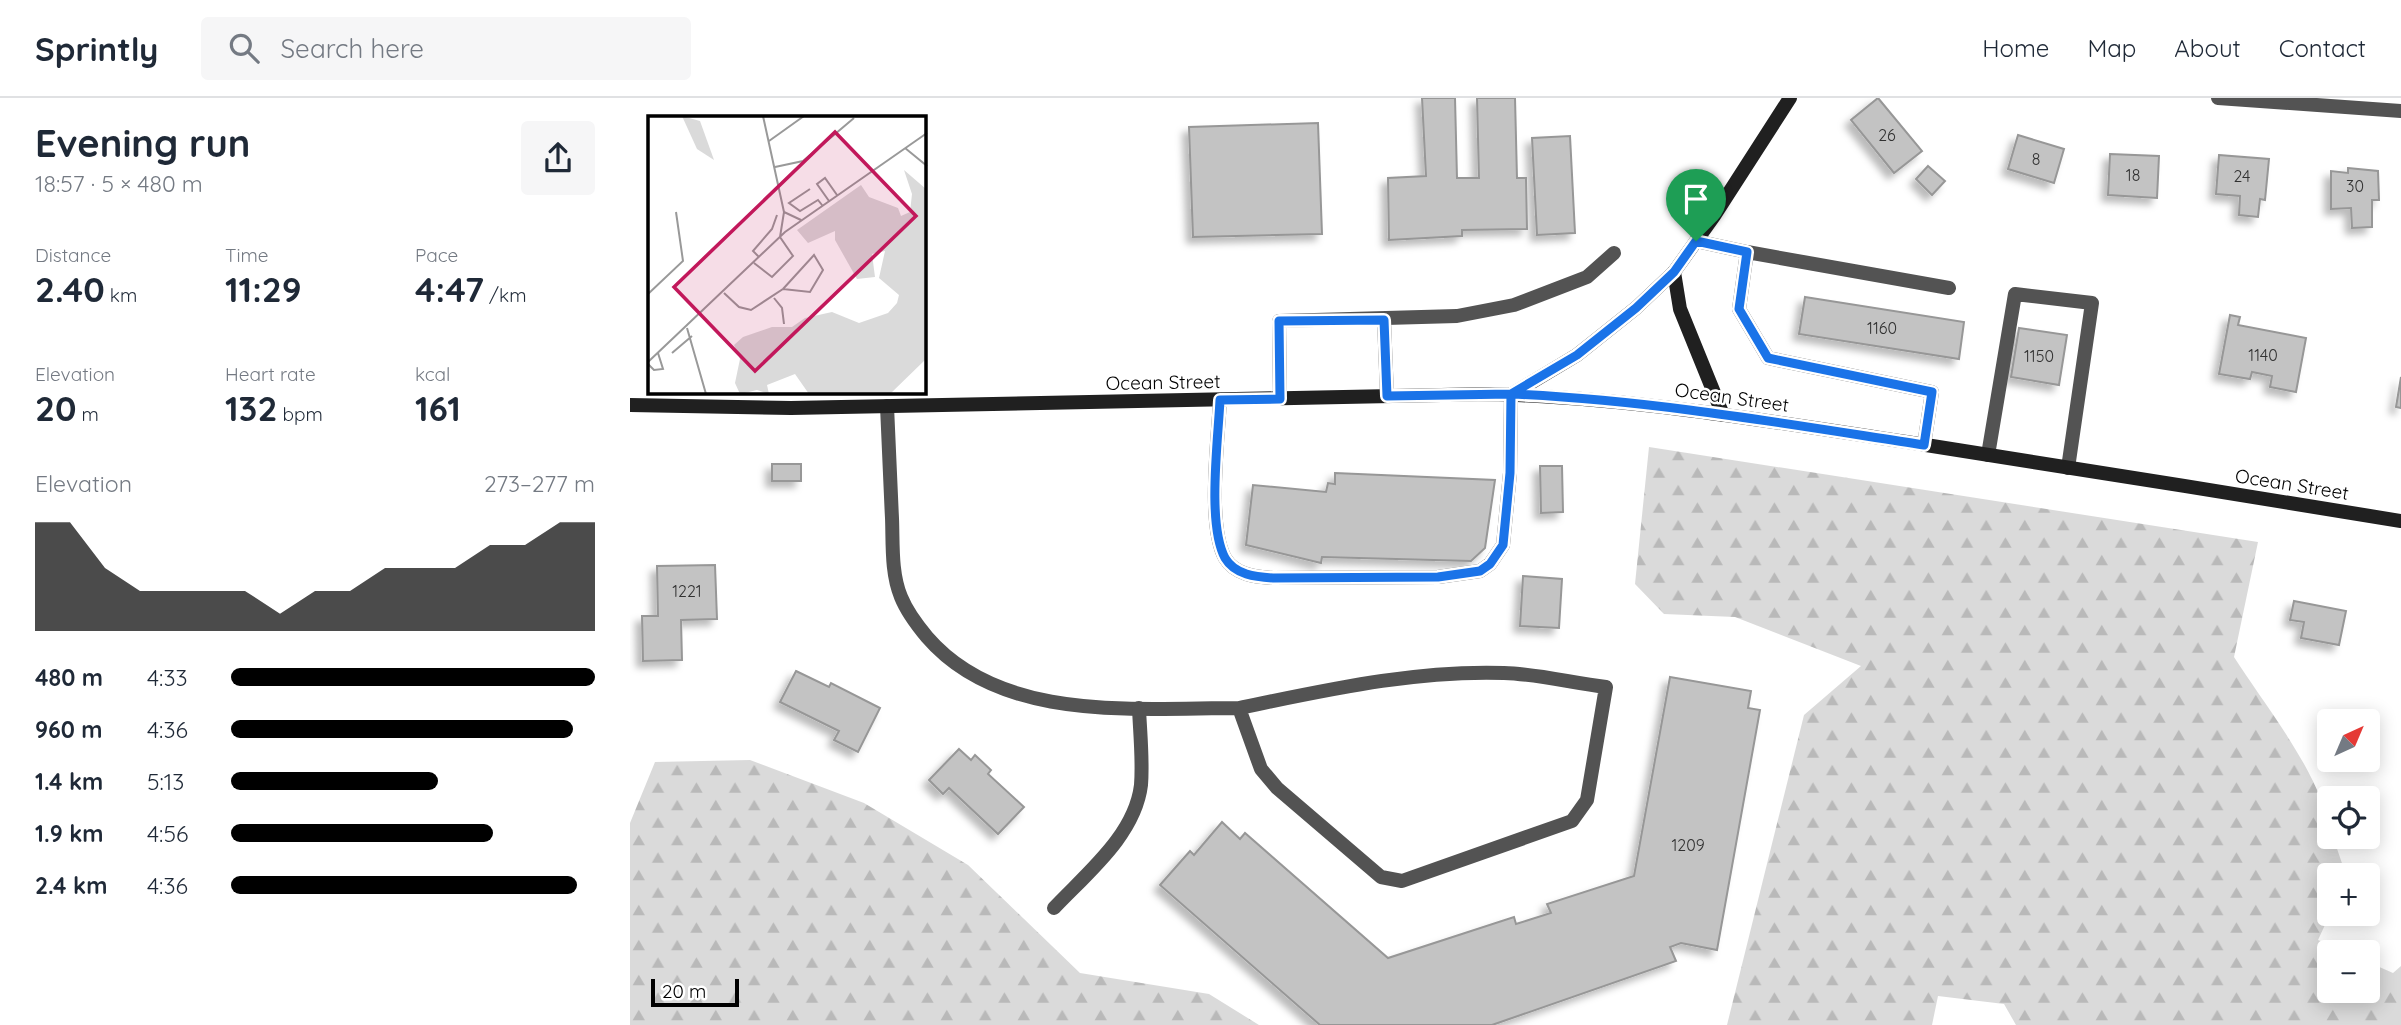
<!DOCTYPE html>
<html lang="en">
<head>
<meta charset="utf-8">
<style>
	body { margin:0; font-family:Quicksand,sans-serif; background:#f6f6f7; color:#1f2937; height:100vh; display:flex; flex-direction:column; font-size:26px; white-space:nowrap }
	* { box-sizing:border-box; margin:0 }
	p { font-size:23px; color:#747a83 }
	.icon { flex:none; width:38px; height:38px; fill:none; stroke:currentColor; stroke-width:2; stroke-linecap:round; stroke-linejoin:round }
	.map { position:relative; flex:1; overflow:hidden }
	.sheet { display:flex; flex-direction:column; background:#fff; width:630px }
	.sheet>* { flex:none }
	.needle { width:46px; rotate:44deg }
	.fabs { position:absolute; left:1687px; top:611px; display:grid; gap:14px }
	.fabs a { display:grid; place-items:center; width:63px; height:63px; border-radius:7px; background:#fff; box-shadow:0 4px 18px #0003; font-size:35px }
	.scale { position:absolute; left:21px; bottom:18px; width:88px; box-sizing:border-box; padding-left:7px; border:4px solid #000; border-top:0; font-size:19px; line-height:24px; white-space:nowrap; color:#000; -webkit-text-stroke:5px #fff; paint-order:stroke }
	.pin { position:absolute; display:grid; place-items:center; width:60px; height:60px; color:#fff; margin:-72px -30px; border-radius:50% 50% 50% 0; rotate:-45deg; box-shadow:0 0 7px #0007 }
	.pin .icon { rotate:45deg }
	.round { display:grid; place-items:center; flex:none; width:74px; height:74px; border-radius:7px; background:#f6f6f7 }
	.head { display:flex; align-items:center; justify-content:space-between; height:119px; padding:0 35px }
	h1 { font-size:38px; font-weight:700; line-height:52px }
	.metrics { display:grid; grid-template-columns:repeat(3,1fr); gap:10px; height:119px; padding:7px 35px }
	.metrics div { display:grid; align-content:center }
	.metrics b { font-size:35px; font-weight:700 }
	.metrics small { font-size:19px; font-weight:400 }
	.metrics p { font-size:19px }
	.chart { height:196px; padding:14px 35px }
	.chart p { display:flex; justify-content:space-between }
	.chart svg { width:100%; height:126px; margin-top:7px; fill:#000; opacity:.7 }
	ul { padding:0 35px; list-style:none; font-size:23px }
	li { display:grid; grid-template-columns:112px 84px 1fr; align-items:center; height:52px }
	li i { height:18px; border-radius:9px; background:#000 }
	header { display:flex; align-items:center; gap:42px; box-sizing:border-box; height:98px; padding:0 35px; background:#fff; border-bottom:2px solid #e0e1e3 }
	header strong { font-size:33px }
	nav { display:flex; gap:38px; margin-inline-start:auto; font-size:24px }
	.search { width:490px; height:63px; background:#f6f6f7; display:flex; align-items:center; gap:18px; box-sizing:border-box; padding:0 24px; border-radius:7px; color:#747a83; font-size:26px }
	main { display:flex; flex:1; min-height:0 }
	.map>svg:first-child { display:block }
	.forest { fill:url(#forest-firs) }
	.building { fill:#c3c3c3; stroke:#979797; stroke-width:2; filter:url(#shadow) }
	.lines { fill:none; stroke-linecap:round; stroke-linejoin:round }
	.lane { stroke:#535353; stroke-width:14 }
	.street { stroke:#535353; stroke-width:14 }
	.secondary { stroke:#202020; stroke-width:14 }
	.route-casing { stroke:#fff; stroke-width:14 }
	.route { stroke:#1a73e8; stroke-width:9 }
	.labels { text-anchor:middle; stroke-width:5; stroke-linejoin:round; paint-order:stroke }
	.number-label { font-size:16px; fill:#313131 }
	.street-label { font-size:19px; fill:#000; stroke:#fff }
	.inset-road { fill:none; stroke:#999; stroke-width:2 }
	.view { fill:#c2185b; fill-opacity:0.15; stroke:#c2185b; stroke-width:3.5 }
	.inset-edge { fill:none; stroke:#000; stroke-width:3.5 }
</style>
</head>
<body>
<header>
<strong>Sprintly</strong>
<div class="search"><svg class="icon" aria-label="search" viewBox="0 0 24 24"><circle cx="10" cy="10" r="6"/><path d="M15 15l6 6"/></svg>Search here</div>
<nav><a>Home</a><a>Map</a><a>About</a><a>Contact</a></nav>
</header>
<main>
<section class="sheet">
<div class="head"><div><h1>Evening run</h1><p>18:57 · 5 × 480 m</p></div><a class="round"><svg class="icon" aria-label="share" viewBox="0 0 24 24"><path d="M12 15V3M7 8l5-5 5 5M5 13v7h14v-7"/></svg></a></div>
<div class="metrics">
<div><p>Distance</p><b>2.40<small> km</small></b></div>
<div><p>Time</p><b>11:29</b></div>
<div><p>Pace</p><b>4:47<small> /km</small></b></div>
</div>
<div class="metrics">
<div><p>Elevation</p><b>20<small> m</small></b></div>
<div><p>Heart rate</p><b>132<small> bpm</small></b></div>
<div><p>kcal</p><b>161</b></div>
</div>
<div class="chart"><p><span>Elevation</span>273–277 m</p>
<svg viewBox="0 0 160 44" preserveAspectRatio="none"><path d="M0 44V6L10 6L20 22L30 30L40 30L50 30L60 30L70 38L80 30L90 30L100 22L110 22L120 22L130 14L140 14L150 6L160 6V44z"/></svg>
</div>
<ul>
<li><b>480 m</b>4:33<i style="width:100%"></i></li>
<li><b>960 m</b>4:36<i style="width:94%"></i></li>
<li><b>1.4 km</b>5:13<i style="width:57%"></i></li>
<li><b>1.9 km</b>4:56<i style="width:72%"></i></li>
<li><b>2.4 km</b>4:36<i style="width:95%"></i></li>
</ul>
</section>
<div class="map">
<svg width="1771" height="927" viewBox="0 0 1771 927">
	<defs>
		<pattern id="forest-firs" width="22" height="20" patternUnits="userSpaceOnUse" patternTransform="scale(1.75)"><rect width="22" height="20" fill="#dadada"/><path d="M5 1l3.5 6h-7zM16 11l3.5 6h-7z" fill="#b9b9b9"/></pattern>
		<filter id="shadow"><feDropShadow dx="-6" dy="6" stdDeviation="3.5" flood-color="#0004"/></filter>
	</defs>
	<rect width="100%" height="100%" fill="#fff"/>
	<g class="forest">
		<path d="M 1019,349 L 1628,444 L 1604,559 C 1633,605 1699,686 1699,738 L 1703,739 L 1716,777 L 1699,777 L 1700,816 L 1688,842 L 1716,854 L 1699,854 L 1699,892 L 1738,892 L 1738,864 L 1763,875 L 1771,868 L 1771,927 L 1386,927 L 1374,906 L 1308,898 L 1302,927 L 1097,927 L 1174,617 L 1231,568 L 1105,519 L 1034,516 L 1005,486 Z"/>
		<path d="M 120,662 L 234,705 L 338,767 L 450,875 L 579,896 L 629,927 L 0,927 L 0,725 L 25,664 Z"/>
	</g>
	<g class="building">
		<path d="M 792,0 L 825,0 L 827,80 L 849,80 L 847,0 L 885,0 L 887,80 L 896,80 L 897,131 L 832,132 L 832,138 L 759,142 L 758,80 L 796,78 Z"/>
		<path d="M 1248,0 L 1292,53 L 1264,75 L 1221,22 Z"/>
		<path d="M 688,25 L 692,136 L 563,139 L 559,29 Z"/>
		<path d="M 1388,37 L 1434,51 L 1424,85 L 1378,71 Z"/>
		<path d="M 940,38 L 945,135 L 907,137 L 902,40 Z"/>
		<path d="M 1480,56 L 1529,58 L 1527,100 L 1478,97 Z"/>
		<path d="M 1589,57 L 1639,61 L 1635,102 L 1630,101 L 1628,119 L 1609,117 L 1610,98 L 1586,96 Z"/>
		<path d="M 1298,68 L 1315,83 L 1302,97 L 1286,81 Z"/>
		<path d="M 1718,70 L 1748,73 L 1749,102 L 1742,102 L 1742,129 L 1722,130 L 1721,110 L 1701,111 L 1701,73 L 1718,75 Z"/>
		<path d="M 1175,199 L 1334,224 L 1329,261 L 1169,236 Z"/>
		<path d="M 1600,217 L 1610,219 L 1608,227 L 1676,240 L 1666,294 L 1640,289 L 1642,278 L 1622,274 L 1620,281 L 1589,276 Z"/>
		<path d="M 1389,230 L 1437,237 L 1429,287 L 1381,279 Z"/>
		<path d="M 1771,279 L 1771,310 L 1766,309 Z"/>
		<rect x="142" y="366" width="29" height="17"/>
		<path d="M 910,368 L 932,368 L 933,414 L 911,415 Z"/>
		<path d="M 705,375 L 865,382 L 855,450 L 841,463 L 692,459 L 691,465 L 616,447 L 623,387 L 696,394 L 698,385 L 705,386 Z"/>
		<path d="M 85,467 L 87,521 L 51,522 L 52,562 L 13,563 L 12,518 L 28,518 L 27,468 Z"/>
		<path d="M 893,478 L 932,481 L 929,530 L 890,528 Z"/>
		<path d="M 1664,503 L 1716,513 L 1709,547 L 1671,540 L 1674,524 L 1660,522 Z"/>
		<path d="M 166,573 L 199,589 L 201,585 L 250,610 L 228,654 L 204,642 L 209,633 L 150,604 Z"/>
		<path d="M 1040,579 L 1121,593 L 1118,610 L 1130,612 L 1087,852 L 1051,845 L 1040,849 L 1046,863 L 862,927 L 690,927 L 530,787 L 560,753 L 564,757 L 592,724 L 610,741 L 615,735 L 758,860 L 884,819 L 886,826 L 921,815 L 917,806 L 1004,778 Z"/>
		<path d="M 329,651 L 341,662 L 345,657 L 361,672 L 358,676 L 394,709 L 368,736 L 319,690 L 313,696 L 299,682 Z"/>
	</g>
	<g class="lines">
		<g class="lane">
			<path d="M 1066,143 L 1117,154"/>
			<path d="M 754,222 L 757,298"/>
			<path d="M 650,301 L 649,223 L 827,218 L 884,207 L 957,179 L 984,155"/>
			<path d="M 590,302 C 588,342 577,427 595,460 C 605,477 626,479 643,480 L 808,479 L 850,473 L 860,466 L 873,447 L 880,375 L 881,296"/>
			<path d="M 257,308 C 259,346 260,383 262,420 C 263,446 261,475 271,499 C 277,514 287,527 297,539 C 371,625 506,610 609,610 L 631,671 L 647,690 L 751,779 L 772,783 L 942,723 L 957,702 L 976,589 C 942,585 908,576 874,575 C 784,572 697,592 609,610"/>
			<path d="M 1294,347 L 1302,294 L 1138,260 L 1109,211 L 1117,154 L 1319,190"/>
			<path d="M 1358,357 L 1385,196 L 1462,205 L 1438,370"/>
			<path d="M 424,810 C 457,775 505,737 511,687 C 513,662 510,635 509,610"/>
		</g>
		<path class="street" d="M 1588,0 L 1771,13"/>
		<g class="secondary">
			<path d="M 882,296 L 947,257 L 1006,210 L 1044,174"/>
			<path d="M 0,307 L 161,310 L 860,296 C 1007,300 1151,325 1296,347 C 1454,372 1613,397 1771,423"/>
			<path d="M 1093,317 L 1050,211 L 1044,174 L 1084,118 L 1160,0"/>
		</g>
	</g>
	<g class="lines">
		<defs>
			<path id="route" d="M 1066,143 L 1044,174 L 1006,210 L 947,257 L 881,296 L 757,298 L 754,222 L 649,223 L 650,301 L 590,302 C 588,343 577,426 595,460 C 605,477 626,479 643,480 L 808,479 L 850,473 L 860,466 L 873,447 L 880,375 L 881,296 C 1020,302 1157,326 1294,347 L 1302,294 L 1138,260 L 1109,211 L 1117,154 L 1066,143"/>
		</defs>
		<use href="#route" class="route-casing"/>
		<use href="#route" class="route"/>
	</g>
	<g class="labels">
		<g class="number-label">
			<text x="1257" y="43">26</text>
			<text x="1406" y="67">8</text>
			<text x="1503" y="83">18</text>
			<text x="1612" y="84">24</text>
			<text x="1725" y="94">30</text>
			<text x="1252" y="236">1160</text>
			<text x="1633" y="263">1140</text>
			<text x="1409" y="264">1150</text>
			<text x="57" y="499">1221</text>
			<text x="1058" y="753">1209</text>
		</g>
		<g class="street-label">
			<text transform="translate(533 284) rotate(-1)" y="7">Ocean Street</text>
			<text transform="translate(1102 299) rotate(8)" y="7">Ocean Street</text>
			<text transform="translate(1662 386) rotate(9)" y="7">Ocean Street</text>
		</g>
	</g>
	<g transform="translate(18 18)">
		<rect width="278" height="278" fill="#fff"/>
		<path d="M 256,54 L 278,73 L 278,243 L 242,278 L 161,278 L 147,258 L 119,269 L 121,278 L 109,274 L 92,278 L 87,267 L 92,243 L 86,229 L 95,221 L 124,211 L 144,211 L 157,202 L 184,196 L 211,207 L 240,197 L 249,187 L 251,179 L 231,162 L 237,135 L 224,138 L 227,161 L 209,163 L 187,124 L 187,115 L 160,127 L 149,114 L 213,69 L 221,81 L 250,92 L 253,100 L 262,96 L 264,78 Z" fill="#dadada"/>
		<path d="M 34,0 L 52,5 L 66,44 L 49,33 Z" fill="#dadada"/>
		<path class="inset-road" d="M 115,0 L 136,96 L 153,104M 121,25 L 156,0M 257,32 L 279,50M 127,51 L 155,45 L 206,2M 162,73 L 141,87 L 152,95 L 170,84 L 174,89M 181,85 L 169,68 L 177,62 L 189,79M 111,141 L 105,135 L 124,113 L 129,99M 106,147 L 124,161 L 145,140 L 132,121 L 136,96M 76,177 L 91,191 L 103,194 L 135,173 L 162,176 L 175,154 L 166,139 L 135,173M 0,178 L 35,145 L 28,96M 126,182 L 134,192 L 136,208M 39,212 L 58,278M 24,237 L 44,220M 0,246 L 137,116 L 279,17M 0,248 L 6,254 L 15,253 L 10,237"/>
		<path class="view" d="M 187,16 L 268,100 L 107,255 L 26,171 Z"/>
		<rect width="278" height="278" class="inset-edge"/>
	</g>
</svg>
<div class="fabs">
<a><svg class="needle" viewBox="-14 -14 28 28"><path d="M0-13l5 13h-10z" fill="#e53935"/><path d="M0 13l5-13h-10z" fill="#747a83"/></svg></a>
<a><svg class="icon" aria-label="locate" viewBox="0 0 24 24"><circle cx="12" cy="12" r="6"/><path d="M12 2v4M12 18v4M2 12h4M18 12h4"/></svg></a>
<a>+</a>
<a>−</a>
</div>
<div class="scale">20 m</div>
<div class="pin" style="left:1066px;top:143px;background:#1e9e55"><svg class="icon" aria-label="arrive" viewBox="0 0 24 24"><path d="M6 21V4h12l-3 4 3 4H6"/></svg></div>
</div>
</main>
</body>
</html>
